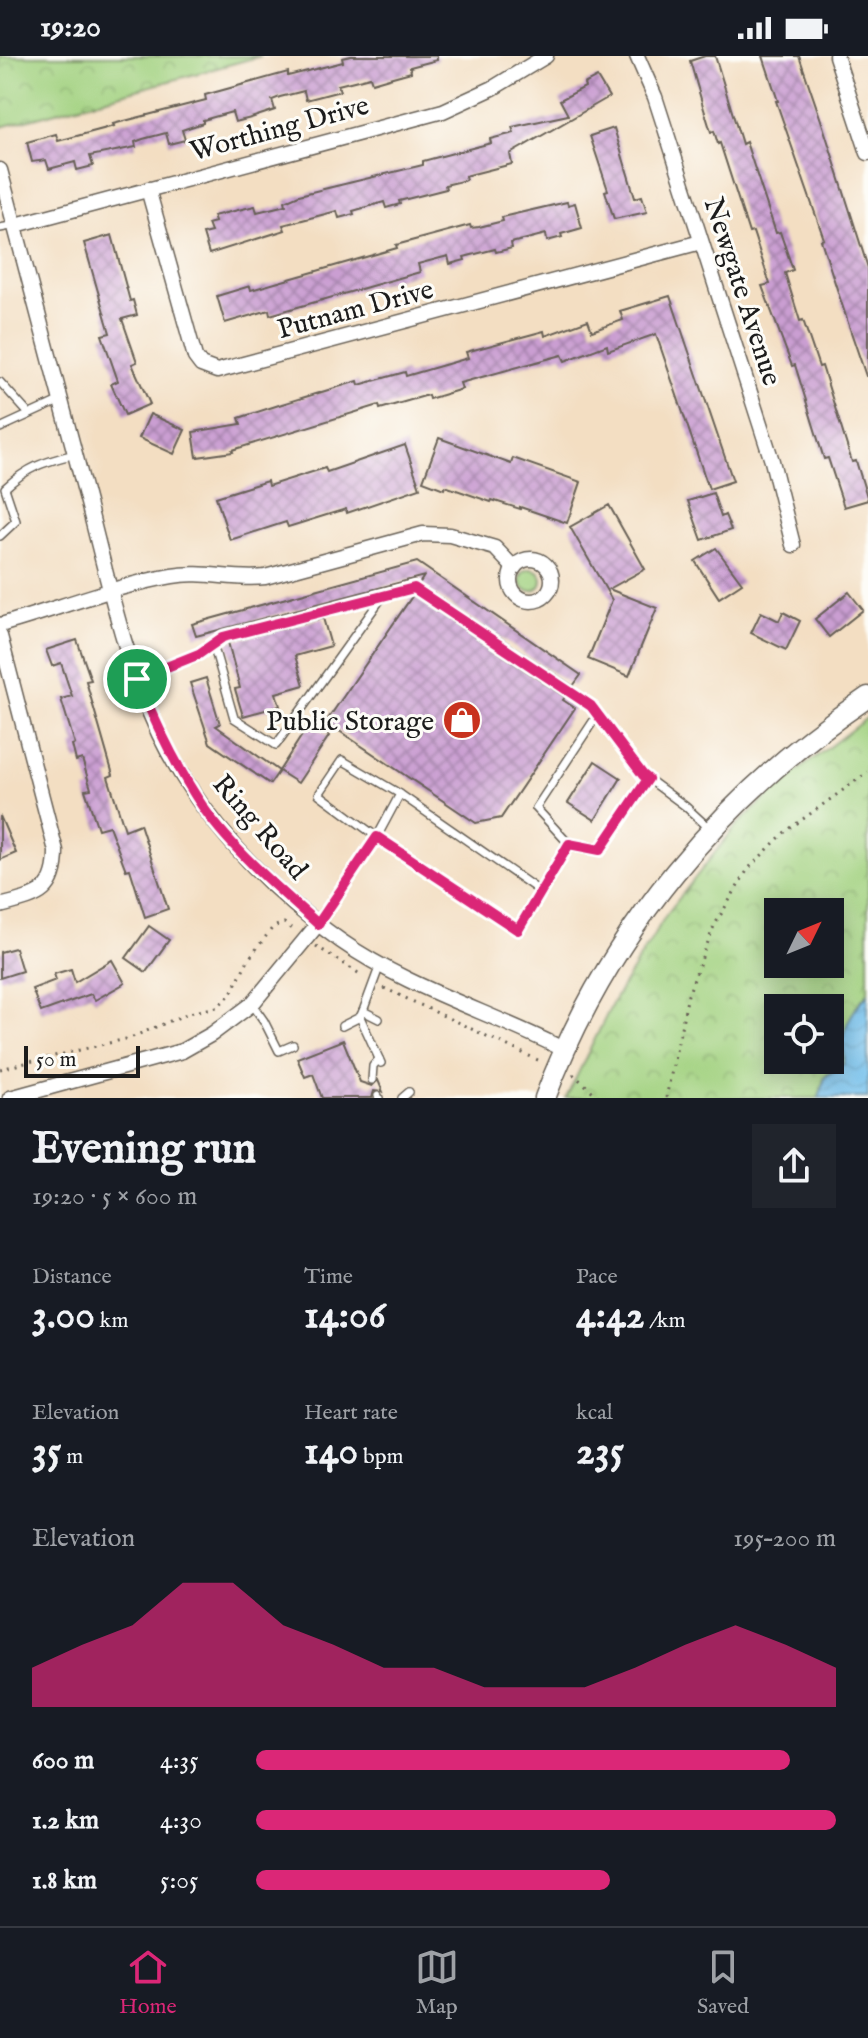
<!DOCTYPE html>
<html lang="en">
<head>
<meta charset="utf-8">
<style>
	body { margin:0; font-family:"IM FELL English",serif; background:#20242c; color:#f1f3f6; height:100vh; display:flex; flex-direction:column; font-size:30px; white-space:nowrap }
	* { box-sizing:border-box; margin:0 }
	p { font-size:26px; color:#9ea1a6 }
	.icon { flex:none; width:44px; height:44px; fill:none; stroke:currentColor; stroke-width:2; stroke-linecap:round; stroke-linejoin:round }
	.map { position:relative; height:1042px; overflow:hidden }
	.panel { display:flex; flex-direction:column; background:#171b24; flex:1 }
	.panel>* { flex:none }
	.needle { width:52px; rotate:47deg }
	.tools { position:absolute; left:764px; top:842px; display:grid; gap:16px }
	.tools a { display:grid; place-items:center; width:80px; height:80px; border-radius:0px; background:#171b24; box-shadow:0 4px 20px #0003; font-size:40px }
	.scale { position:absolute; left:24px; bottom:20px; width:116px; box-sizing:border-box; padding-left:8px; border:4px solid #1c1c1c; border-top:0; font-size:22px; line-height:28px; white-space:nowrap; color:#1c1c1c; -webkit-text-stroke:6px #fdfcf7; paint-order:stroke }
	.pin { position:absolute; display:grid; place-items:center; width:68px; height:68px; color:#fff; margin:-34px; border:4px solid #fff; border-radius:50%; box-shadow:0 2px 8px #0007 }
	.round { display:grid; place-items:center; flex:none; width:84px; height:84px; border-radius:0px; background:#20242c }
	.overview { display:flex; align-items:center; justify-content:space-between; height:136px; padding:0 32px }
	h1 { font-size:44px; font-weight:800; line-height:60px }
	.stats { display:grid; grid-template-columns:repeat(3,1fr); gap:12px; height:136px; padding:8px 32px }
	.stats div { display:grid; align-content:center }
	.stats b { font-size:40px; font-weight:800 }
	.stats small { font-size:22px; font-weight:400 }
	.stats p { font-size:22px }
	.chart { height:224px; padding:16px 32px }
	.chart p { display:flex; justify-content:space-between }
	.chart svg { width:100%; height:144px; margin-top:8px; fill:#db2777; opacity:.7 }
	ul { padding:0 32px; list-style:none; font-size:26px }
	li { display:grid; grid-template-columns:128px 96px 1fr; align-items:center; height:60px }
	li i { height:20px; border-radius:10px; background:#db2777 }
	.status { display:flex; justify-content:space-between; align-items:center; height:56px; padding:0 40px; background:#171b24; direction:ltr }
	.status svg { height:22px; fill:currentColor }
	.tab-bar { display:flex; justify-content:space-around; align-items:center; height:112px; border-top:2px solid #363941; background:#171b24; font-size:22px; color:#9ea1a6 }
	.tab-bar a { display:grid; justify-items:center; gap:4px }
	.tab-bar .selected { color:#db2777 }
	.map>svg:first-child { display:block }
	.grass { fill:#a3d281; stroke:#60774e; stroke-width:2 }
	.park { fill:url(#park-crowns); stroke:#60774e; stroke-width:2; fill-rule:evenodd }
	.water { fill:url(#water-waves); stroke:#476e84; stroke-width:2 }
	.building { fill:url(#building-cross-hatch) }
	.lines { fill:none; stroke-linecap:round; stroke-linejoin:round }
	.lane-casing { stroke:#676056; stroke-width:10 }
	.street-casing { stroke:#676056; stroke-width:17 }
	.secondary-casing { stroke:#676056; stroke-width:23 }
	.path { stroke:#676056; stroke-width:3; stroke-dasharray:2 6; stroke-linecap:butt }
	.lane { stroke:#fff; stroke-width:7 }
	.street { stroke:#fff; stroke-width:14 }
	.secondary { stroke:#fff; stroke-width:20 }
	.route-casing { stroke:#fff; stroke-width:16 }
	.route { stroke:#db2777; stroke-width:10 }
	.labels { text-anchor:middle; stroke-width:6; stroke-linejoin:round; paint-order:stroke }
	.street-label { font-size:28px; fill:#1c1c1c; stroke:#fdfcf7 }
	.poi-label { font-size:28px; fill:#1c1c1c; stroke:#fdfcf7; text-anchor:end }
</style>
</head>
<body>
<div class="status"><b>19:20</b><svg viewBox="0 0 49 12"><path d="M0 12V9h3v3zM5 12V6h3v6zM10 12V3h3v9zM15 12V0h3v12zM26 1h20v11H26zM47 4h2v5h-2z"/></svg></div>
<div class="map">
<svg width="868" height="1042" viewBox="0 0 868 1042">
	<defs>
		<pattern id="park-crowns" width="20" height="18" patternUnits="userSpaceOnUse" patternTransform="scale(2)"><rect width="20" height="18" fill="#a3d281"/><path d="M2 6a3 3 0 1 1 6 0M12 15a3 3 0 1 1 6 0" fill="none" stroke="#8cb46f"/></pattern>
		<pattern id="water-waves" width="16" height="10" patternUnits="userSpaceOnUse" patternTransform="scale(2)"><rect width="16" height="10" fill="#72bfec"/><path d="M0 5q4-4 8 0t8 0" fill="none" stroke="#62a4ca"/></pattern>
		<pattern id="building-cross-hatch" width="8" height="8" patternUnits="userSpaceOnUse" patternTransform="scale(2)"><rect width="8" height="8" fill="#ca9ed2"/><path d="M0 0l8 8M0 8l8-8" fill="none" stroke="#a380aa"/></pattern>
	</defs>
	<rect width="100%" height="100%" fill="#fdfcf7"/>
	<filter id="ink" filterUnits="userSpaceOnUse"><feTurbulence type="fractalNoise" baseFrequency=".0125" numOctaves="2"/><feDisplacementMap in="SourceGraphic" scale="16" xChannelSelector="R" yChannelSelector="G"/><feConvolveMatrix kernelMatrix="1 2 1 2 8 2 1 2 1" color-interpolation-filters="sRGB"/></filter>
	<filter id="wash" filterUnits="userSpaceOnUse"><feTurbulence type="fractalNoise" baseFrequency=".006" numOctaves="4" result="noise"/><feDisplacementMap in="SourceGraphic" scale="32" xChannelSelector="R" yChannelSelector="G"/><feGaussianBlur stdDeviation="1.8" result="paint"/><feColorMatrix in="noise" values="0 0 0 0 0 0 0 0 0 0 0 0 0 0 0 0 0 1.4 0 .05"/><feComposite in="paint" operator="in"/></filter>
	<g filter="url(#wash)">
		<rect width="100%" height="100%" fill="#f3dec2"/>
		<circle class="grass" cx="531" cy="524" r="11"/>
		<g class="park">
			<path d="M 0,0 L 261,0 L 1,71 Z"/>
			<path d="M 868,661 L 868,936 L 856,951 L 843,996 C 849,1013 833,1010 825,1021 C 822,1026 821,1037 819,1042 L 566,1042 L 613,946 L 666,859 L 736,770 L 787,723 ZM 778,856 L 830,856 L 830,908 L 778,908 ZM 778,952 L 830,952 L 830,1004 L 778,1004 Z"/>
		</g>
		<path class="water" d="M 868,938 L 868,1042 L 819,1042 L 825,1021 L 844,1008 C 846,1000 842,992 843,983 C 846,964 856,951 868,938 Z"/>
		<g id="blocks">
			<g class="building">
				<path d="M 351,0 L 437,0 L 437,4 L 410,11 L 411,16 L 389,22 L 372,27 L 370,21 L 338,29 L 340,35 L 306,44 L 304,35 L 280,41 L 272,44 L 275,54 L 251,62 L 235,66 L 232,56 L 203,64 L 203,67 L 182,74 L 185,84 L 169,88 L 166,77 L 143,83 L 135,86 L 136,91 L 90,100 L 93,110 L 77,114 L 75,106 L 49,113 L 46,104 L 32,106 L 27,86 L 56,78 L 58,85 L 114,70 L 113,68 L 206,44 L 205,39 L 288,16 L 288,20 L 343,6 L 342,2 Z"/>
				<path d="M 705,0 L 715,0 L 742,88 L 746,86 L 776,177 L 780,176 L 793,214 L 785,217 L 800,265 L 803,264 L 819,311 L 822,310 L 852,406 L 856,405 L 868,444 L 844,451 L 828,402 L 824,403 L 795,309 L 792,310 L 762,230 L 770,228 L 753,176 L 749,177 L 720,87 L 718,88 L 714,75 L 711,76 L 703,50 L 690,5 Z"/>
				<path d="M 763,0 L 799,0 L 823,70 L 868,212 L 868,320 L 866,320 L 852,279 L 821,184 L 824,183 L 776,45 L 778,45 Z"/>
				<path d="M 597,21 L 609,41 L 510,98 L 512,108 L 465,120 L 466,124 L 445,129 L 446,133 L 399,145 L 400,148 L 386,152 L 384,146 L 353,155 L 354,158 L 339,162 L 337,155 L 283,169 L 285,174 L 209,198 L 203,178 L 211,176 L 208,168 L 215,166 L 213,160 L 255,150 L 257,156 L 286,149 L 285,145 L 299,139 L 423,109 L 423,105 L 491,87 L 490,83 L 514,77 L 512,71 L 568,59 L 560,44 L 585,31 L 584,28 Z"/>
				<path d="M 614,72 L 635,142 L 642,140 L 647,156 L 614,163 L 605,135 L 608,134 L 590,80 Z"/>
				<path d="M 567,146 L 568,149 L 575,147 L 582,172 L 561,178 L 562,181 L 547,185 L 546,178 L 511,187 L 512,192 L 496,196 L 495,193 L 464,201 L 465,204 L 450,208 L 448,200 L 418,208 L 420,216 L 270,259 L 269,254 L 225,267 L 217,240 L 250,230 L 251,234 L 397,192 L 396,189 L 470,169 L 471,172 L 479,171 L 503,165 L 502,161 Z"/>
				<path d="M 112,179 L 130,245 L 133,244 L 137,259 L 122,263 L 137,306 L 132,308 L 150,348 L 125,359 L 111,328 L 118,325 L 102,279 L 110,277 L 84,187 Z"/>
				<path d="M 670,240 L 733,425 L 709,433 L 656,278 L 608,295 L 607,289 L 565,305 L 562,299 L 460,327 L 462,333 L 429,343 L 428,339 L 380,353 L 379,349 L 232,394 L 233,396 L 197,401 L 193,376 L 241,368 L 239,362 L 282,348 L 358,325 L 359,329 L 405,316 L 406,320 L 468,302 L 466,296 L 544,275 L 545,280 L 588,264 L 592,275 L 623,264 L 620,255 Z"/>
				<path d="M 150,358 L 185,374 L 174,398 L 139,382 Z"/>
				<path d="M 439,382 L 511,408 L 513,402 L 581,426 L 567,467 L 520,451 L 520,453 L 492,444 L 491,446 L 445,430 L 444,433 L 423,425 Z"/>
				<path d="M 405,389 L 420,432 L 347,457 L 346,453 L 288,471 L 286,466 L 230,484 L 216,441 L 267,425 L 268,430 L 325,412 L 327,416 Z"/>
				<path d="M 713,437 L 721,461 L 725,459 L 731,474 L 702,484 L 688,445 Z"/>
				<path d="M 609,449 L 645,513 L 609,533 L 657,552 L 629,620 L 588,603 L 612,544 L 570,471 Z"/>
				<path d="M 716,492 L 742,527 L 719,542 L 695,505 Z"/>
				<path d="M 417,506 L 581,619 L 573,630 L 419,528 L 424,520 L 196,580 L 192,568 Z"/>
				<path d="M 849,536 L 863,554 L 829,581 L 815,563 Z"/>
				<path d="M 413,539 L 565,641 L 563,644 L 575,652 L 501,762 L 476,767 L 326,666 Z"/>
				<path d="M 761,556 L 779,565 L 783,556 L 800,565 L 786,594 L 751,577 Z"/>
				<path d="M 323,562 L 331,590 L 295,600 L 304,629 L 276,637 L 280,650 L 243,660 L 235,633 L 240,632 L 228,586 Z"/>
				<path d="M 77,584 L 91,624 L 86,625 L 113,719 L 108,721 L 125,774 L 140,768 L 168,853 L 145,861 L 130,813 L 126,814 L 109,770 L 98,773 L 85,734 L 91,733 L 82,703 L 76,705 L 72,689 L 75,688 L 61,643 L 72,640 L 61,607 L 52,610 L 46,594 Z"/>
				<path d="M 206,622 L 220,668 L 216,670 L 279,715 L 270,728 L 210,687 L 190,627 Z"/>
				<path d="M 310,667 L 329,680 L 298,727 L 279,715 Z"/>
				<path d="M 595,705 L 621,722 L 595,764 L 568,747 Z"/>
				<path d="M 0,760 L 16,797 L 0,804 Z"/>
				<path d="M 149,870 L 169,884 L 146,916 L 126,902 Z"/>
				<path d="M 15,892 L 22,915 L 0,922 L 0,896 Z"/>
				<path d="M 112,904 L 125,927 L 95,944 L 91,938 L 41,956 L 32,933 L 56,924 L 54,918 L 71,913 L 75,926 Z"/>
				<path d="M 343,984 L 360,1026 L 372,1030 L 378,1024 L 383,1036 L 374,1035 L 372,1042 L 322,1042 L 313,1018 L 305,1021 L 297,1002 Z"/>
			</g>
		</g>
	</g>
	<g filter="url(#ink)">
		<use href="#blocks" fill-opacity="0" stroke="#676056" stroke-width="2"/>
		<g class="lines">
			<defs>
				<g id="lane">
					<path d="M 0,172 L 16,169"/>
					<path d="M 0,326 L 29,358"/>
					<path d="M 0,372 L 61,344"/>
					<path d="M 0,480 L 16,465 L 5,432 C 29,410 44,406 75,398"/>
					<path d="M 213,588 L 234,662 L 276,689 L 383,540"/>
					<path d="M 137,623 L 199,598 L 223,581 L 414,532 L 591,650 L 643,719 L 685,750 L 710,773"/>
					<path d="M 342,704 L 400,738 L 377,781 L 319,738 Z"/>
					<path d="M 400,738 L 541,836"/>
					<path d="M 569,788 L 536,752 L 598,658"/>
					<path d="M 318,868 L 377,781 L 518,874 L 569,788 L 600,794 L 648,723"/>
					<path d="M 252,948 L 264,965 L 279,995 L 293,989"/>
					<path d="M 363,955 L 360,961 L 381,1007"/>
					<path d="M 379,963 L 363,955 L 380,909"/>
					<path d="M 342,970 L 360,961"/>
					<path d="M 372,1024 L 373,1010 L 379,1003"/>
					<path d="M 378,1040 L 379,1042"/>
					<path d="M 402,1042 L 409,1036"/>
				</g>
				<g id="street">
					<path d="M 637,0 L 655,41 L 772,405 L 793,489"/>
					<path d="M 836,0 L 868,97"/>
					<path d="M 0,114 C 30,225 59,336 88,447 C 108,524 125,606 159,678 C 198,759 267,833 341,885 C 408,932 490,956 563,993"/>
					<path d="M 148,133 L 195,301 L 201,309 L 217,315 L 701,186"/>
					<path d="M 16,169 L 443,55 L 493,32 L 546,0"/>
					<circle cx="531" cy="524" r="21"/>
					<path d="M 0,569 C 57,553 114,530 172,520 C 203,514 234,525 265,521 L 423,478 L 450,479 L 495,492 L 514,512"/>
					<path d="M 0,580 L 56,795 C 56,838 37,840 0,850"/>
					<path d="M 10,1042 L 182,995 L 212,978 L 252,948 L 318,868"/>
				</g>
				<path id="secondary" d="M 545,1042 C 607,877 722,739 868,641"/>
			</defs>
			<use href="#lane" class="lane-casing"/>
			<use href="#street" class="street-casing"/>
			<use href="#secondary" class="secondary-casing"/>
			<g class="path">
				<path d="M 316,890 L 363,920"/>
				<path d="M 384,932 L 540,1005"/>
				<path d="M 0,1013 L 130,982 L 189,957 L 217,951 L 230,939 L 248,904 L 273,871 L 284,867 L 294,874"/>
				<path d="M 573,1018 L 600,1042"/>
				<path d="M 666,1042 L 688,939 L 714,870 L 748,813 L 785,776 L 868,716"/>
			</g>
			<use href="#lane" class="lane"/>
			<use href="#street" class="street"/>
			<use href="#secondary" class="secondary"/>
		</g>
	</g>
	<g class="lines" filter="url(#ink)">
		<defs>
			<path id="route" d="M 414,532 L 591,650 L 643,719 L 648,723 L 600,794 L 569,788 L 518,874 L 377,781 L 318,868 C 282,836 233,794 205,754 C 177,713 156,669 137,623 L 199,598 L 223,581 Z"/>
		</defs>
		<use href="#route" class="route-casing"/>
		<use href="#route" class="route"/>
	</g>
	<defs>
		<symbol id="shop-disc" viewBox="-11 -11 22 22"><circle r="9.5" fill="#c8321e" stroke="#fdfcf7"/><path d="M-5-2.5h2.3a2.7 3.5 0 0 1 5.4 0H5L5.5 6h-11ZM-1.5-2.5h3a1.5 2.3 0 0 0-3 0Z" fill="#fff"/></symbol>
	</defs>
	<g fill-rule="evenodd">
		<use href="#shop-disc" x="440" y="642" width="44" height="44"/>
	</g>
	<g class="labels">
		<g class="street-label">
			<text transform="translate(279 71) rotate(-15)" y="10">Worthing Drive</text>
			<text transform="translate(744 235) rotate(72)" y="10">Newgate Avenue</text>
			<text transform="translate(355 252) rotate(-15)" y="10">Putnam Drive</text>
			<text transform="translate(261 770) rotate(49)" y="10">Ring Road</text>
		</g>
		<g class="poi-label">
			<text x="434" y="674">Public Storage</text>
		</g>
	</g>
</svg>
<div class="tools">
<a><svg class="needle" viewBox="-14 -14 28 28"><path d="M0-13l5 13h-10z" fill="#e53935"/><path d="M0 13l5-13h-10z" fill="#9ea1a6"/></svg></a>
<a><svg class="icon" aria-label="locate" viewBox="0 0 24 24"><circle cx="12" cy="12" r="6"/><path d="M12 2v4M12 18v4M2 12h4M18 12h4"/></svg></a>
</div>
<div class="scale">50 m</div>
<div class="pin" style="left:137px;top:623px;background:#1e9e55"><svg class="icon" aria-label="arrive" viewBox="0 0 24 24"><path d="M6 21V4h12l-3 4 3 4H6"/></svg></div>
</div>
<section class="panel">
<div class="overview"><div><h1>Evening run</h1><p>19:20 · 5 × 600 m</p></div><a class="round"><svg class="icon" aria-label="share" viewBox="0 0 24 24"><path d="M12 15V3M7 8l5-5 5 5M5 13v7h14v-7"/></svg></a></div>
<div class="stats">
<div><p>Distance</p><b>3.00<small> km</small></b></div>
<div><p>Time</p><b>14:06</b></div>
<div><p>Pace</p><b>4:42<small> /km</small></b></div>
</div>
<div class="stats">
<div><p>Elevation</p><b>35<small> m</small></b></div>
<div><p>Heart rate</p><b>140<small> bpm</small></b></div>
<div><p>kcal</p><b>235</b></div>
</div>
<div class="chart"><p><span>Elevation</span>195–200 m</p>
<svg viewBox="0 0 160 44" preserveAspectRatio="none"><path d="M0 44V32L10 25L20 19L30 6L40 6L50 19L60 25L70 32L80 32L90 38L100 38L110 38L120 32L130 25L140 19L150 25L160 32V44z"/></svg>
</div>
<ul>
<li><b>600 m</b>4:35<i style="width:92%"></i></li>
<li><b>1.2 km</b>4:30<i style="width:100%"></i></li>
<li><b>1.8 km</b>5:05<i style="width:61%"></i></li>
</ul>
</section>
<nav class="tab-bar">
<a class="selected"><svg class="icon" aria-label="home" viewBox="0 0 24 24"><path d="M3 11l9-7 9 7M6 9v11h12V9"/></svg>Home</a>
<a><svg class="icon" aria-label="map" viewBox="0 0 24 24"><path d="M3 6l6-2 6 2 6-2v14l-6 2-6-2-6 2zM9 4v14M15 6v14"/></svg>Map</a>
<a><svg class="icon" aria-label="saved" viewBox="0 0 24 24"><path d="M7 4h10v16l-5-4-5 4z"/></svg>Saved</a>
</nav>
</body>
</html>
